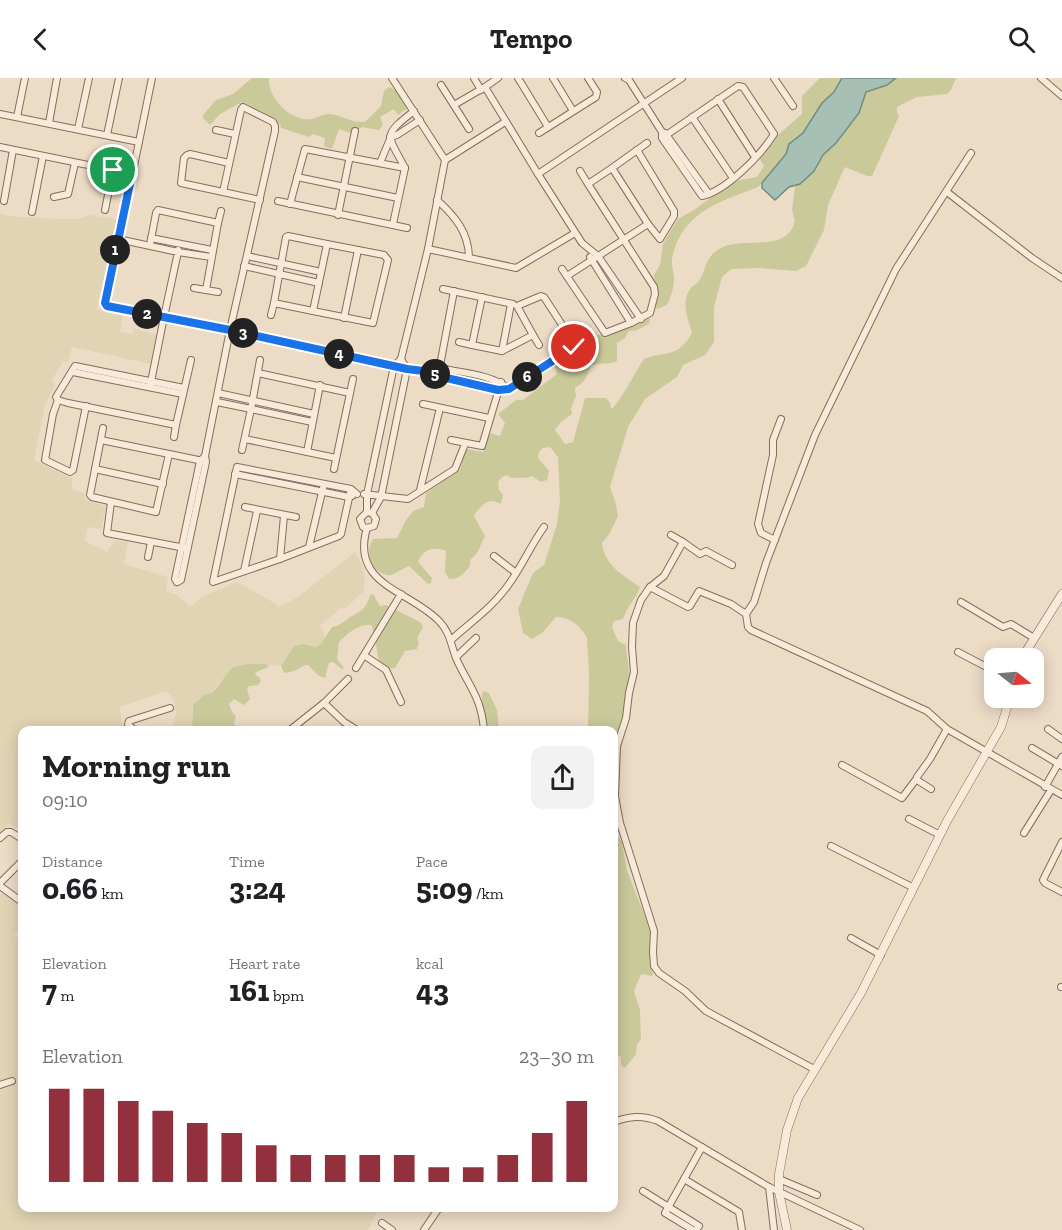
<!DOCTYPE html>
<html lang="en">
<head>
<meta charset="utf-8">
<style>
	body { margin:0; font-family:"Zilla Slab",serif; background:#f2f2f2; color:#202124; height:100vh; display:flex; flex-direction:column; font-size:22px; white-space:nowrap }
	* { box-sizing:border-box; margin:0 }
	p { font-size:20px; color:#757577 }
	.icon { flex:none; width:33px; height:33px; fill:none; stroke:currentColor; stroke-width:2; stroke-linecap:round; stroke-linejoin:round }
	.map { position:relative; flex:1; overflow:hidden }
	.panel { position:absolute; left:18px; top:648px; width:600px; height:486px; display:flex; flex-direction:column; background:#fff; border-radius:12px; box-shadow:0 3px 15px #0003 }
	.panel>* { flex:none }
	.needle { width:39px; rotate:107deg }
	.tools { position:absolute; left:984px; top:570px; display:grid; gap:12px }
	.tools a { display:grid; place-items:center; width:60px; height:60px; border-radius:12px; background:#fff; box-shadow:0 3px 15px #0003; font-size:30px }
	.pin { position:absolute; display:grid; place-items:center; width:51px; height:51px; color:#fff; margin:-26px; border:3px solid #fff; border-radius:50%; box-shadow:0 2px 6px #0007 }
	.km { position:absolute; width:30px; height:30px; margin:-15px; border-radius:50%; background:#222; color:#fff; font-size:16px; line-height:30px; text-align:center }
	.round { display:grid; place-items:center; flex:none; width:63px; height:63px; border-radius:12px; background:#f2f2f2 }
	.overview { display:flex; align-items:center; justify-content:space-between; height:102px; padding:0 24px }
	h1 { font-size:33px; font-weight:700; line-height:45px }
	.stats { display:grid; grid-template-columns:repeat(3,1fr); gap:9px; height:102px; padding:6px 24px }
	.stats div { display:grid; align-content:center }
	.stats b { font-size:30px; font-weight:700 }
	.stats small { font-size:16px; font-weight:400 }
	.stats p { font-size:16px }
	.chart { height:168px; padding:12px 24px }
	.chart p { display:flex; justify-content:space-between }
	.chart svg { width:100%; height:108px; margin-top:6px; stroke:#92303e; stroke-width:6 }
	header { display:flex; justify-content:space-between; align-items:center; height:78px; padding:0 24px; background:#fff; font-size:27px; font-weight:700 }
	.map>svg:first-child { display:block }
	.farmland { fill:#e1d4b4 }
	.green { fill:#cac99a }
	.water { fill:#a7c0b5; stroke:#6e8e82; stroke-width:1.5 }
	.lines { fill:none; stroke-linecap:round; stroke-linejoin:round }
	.minor-casing { stroke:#866d5d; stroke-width:8 }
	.tertiary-casing { stroke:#866d5d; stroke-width:9 }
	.minor { stroke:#f7ead9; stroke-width:6 }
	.tertiary { stroke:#f7ead9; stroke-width:8 }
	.route-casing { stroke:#fff; stroke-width:12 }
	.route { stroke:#1a73e8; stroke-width:8 }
</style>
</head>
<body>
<header><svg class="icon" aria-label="back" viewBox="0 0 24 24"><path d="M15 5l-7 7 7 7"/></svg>Tempo<svg class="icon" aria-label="search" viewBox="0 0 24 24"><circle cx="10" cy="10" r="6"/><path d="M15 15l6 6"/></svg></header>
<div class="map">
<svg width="1062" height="1152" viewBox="0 0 1062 1152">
	<rect width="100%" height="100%" fill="#ecdcc6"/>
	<g class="farmland">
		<path d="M 0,135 L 8,138 L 58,141 L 78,141 L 89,137 L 117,141 L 97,231 L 123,238 L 120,254 L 132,256 L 134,250 L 156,257 L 151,286 L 72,269 L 68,284 L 63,283 L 52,302 L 55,308 L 45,327 L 34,382 L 72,400 L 72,411 L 84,415 L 85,422 L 106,428 L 101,451 L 88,449 L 85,463 L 107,474 L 115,462 L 128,464 L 124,486 L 168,499 L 166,513 L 177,517 L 190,529 L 203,518 L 237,504 L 268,521 L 279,529 L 298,519 L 355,474 L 363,489 L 365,499 L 364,513 L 345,531 L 342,529 L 320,548 L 326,560 L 321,566 L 317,569 L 304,566 L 294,568 L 281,588 L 247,586 L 230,591 L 228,598 L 218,605 L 212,615 L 204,617 L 195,623 L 192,629 L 192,652 L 172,652 L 176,635 L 173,620 L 166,613 L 120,629 L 122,645 L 128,652 L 22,652 L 22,754 L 9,745 L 0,755 Z"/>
		<path d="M 3,814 L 22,828 L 22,846 L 14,857 L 22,863 L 22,1130 L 382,1130 L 377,1133 L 368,1152 L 0,1152 L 0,817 Z"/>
	</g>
	<g class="green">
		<path d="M 252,0 L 269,0 C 267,19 290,44 311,41 C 317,40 323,36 329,36 C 342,37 351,45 365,44 L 381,28 L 384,13 L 389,9 C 398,12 407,21 408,30 L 398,37 L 394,31 L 380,39 L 383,47 L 379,52 L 362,49 L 353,56 L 339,51 L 332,71 L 324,68 L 325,60 L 313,56 L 309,59 L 281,50 L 280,46 L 263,34 L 242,24 L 220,36 L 210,47 L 203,40 L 203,37 L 216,22 L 233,16 Z"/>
		<path d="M 820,0 L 842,0 L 834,14 L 822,25 L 814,40 L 803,55 L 793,62 L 786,76 L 762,105 L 758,109 C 720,124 681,134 672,181 C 671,187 674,194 674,200 C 674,210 671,218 667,227 L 657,231 L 651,221 L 654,197 L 660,187 L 663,166 L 678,141 L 694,132 L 727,108 L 740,102 L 757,99 L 764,88 L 756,75 C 773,63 786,49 802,36 L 802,18 Z"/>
		<path d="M 896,0 L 956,0 L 951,12 L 947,16 L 917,19 L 897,29 L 897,35 L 899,38 L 872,98 L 867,98 L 845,89 L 828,127 L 824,152 L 806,188 L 796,193 L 759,190 L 731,191 L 722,199 L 714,229 L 714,264 L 705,277 L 683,287 L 677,299 L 645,321 L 628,349 L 610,409 L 616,426 L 618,438 L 610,455 L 602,465 C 604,487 624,498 640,509 C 636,521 627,528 623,541 L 614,543 L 612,549 L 618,563 L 626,567 C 626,575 628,583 629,591 C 629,613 624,639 616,659 L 614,659 L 614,652 L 588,652 L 589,597 L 587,560 C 581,548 569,538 556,539 L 542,555 L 532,561 L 523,555 L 518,531 L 533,495 L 544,487 L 557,446 L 560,423 L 558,379 L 550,369 L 543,370 L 539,374 L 538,380 L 549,393 L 547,402 L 541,404 L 532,398 C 526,401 519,399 511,400 L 507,397 L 502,399 L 498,404 L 499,412 L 503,417 L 501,426 C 498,425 495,423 492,423 C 485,422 477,433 474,438 L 485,458 L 477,475 L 470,482 L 470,488 C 464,495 459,502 449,501 L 445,494 L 446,473 C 434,468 423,471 418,484 L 432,500 L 431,505 L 428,506 L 409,488 C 403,490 397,495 391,497 C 386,498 381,495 377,492 C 366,485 367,472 373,461 L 397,460 L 406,442 L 413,433 L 424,429 L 426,415 L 460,392 L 466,371 L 483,374 L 490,355 L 500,358 L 505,345 L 498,336 L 516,322 L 523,322 L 557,296 L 554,286 C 568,277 579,265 592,256 L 608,258 L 650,240 L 649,246 L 637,252 L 629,253 L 625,260 L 617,265 L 617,283 C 609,287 600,284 591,288 C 587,298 585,305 575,310 L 576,318 L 571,330 L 572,336 L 561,344 L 555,352 L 565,366 L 573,364 L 585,320 L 606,320 L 610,325 L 611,331 C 619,327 636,292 644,281 C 667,272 677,281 692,255 C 688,240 680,224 691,210 C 693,207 696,207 698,204 C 707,194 703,179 721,170 C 743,158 787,176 795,143 L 792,132 L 795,109 L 814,93 L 823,77 L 836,65 L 862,24 L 866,14 L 887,7 Z"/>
		<path d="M 373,516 L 380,528 L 386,527 L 420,544 L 423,549 L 417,560 L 419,565 L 417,571 L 405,573 L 395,590 L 389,591 L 379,583 L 372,547 C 358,546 349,554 339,564 L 337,581 L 344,590 L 342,591 L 333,584 L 329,585 L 325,600 L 319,598 L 308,587 L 305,587 L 294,593 L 284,595 L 281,588 L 294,568 L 304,566 L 316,569 L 321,566 L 332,549 C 339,548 340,546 346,542 C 358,533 365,535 370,517 Z"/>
		<path d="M 247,586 L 266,586 L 269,589 L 256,594 L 255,597 L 259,599 L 261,603 L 258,607 L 249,608 L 247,612 L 250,621 L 244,627 L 234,621 L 229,626 L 232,634 L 236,638 L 234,646 L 242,652 L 192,652 L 193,626 L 204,617 L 212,615 C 220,607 225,597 233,589 Z"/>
		<path d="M 483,613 L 489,615 L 497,632 L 499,652 L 488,652 C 487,640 479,624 483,613 Z"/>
		<path d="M 614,729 L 617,755 L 622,765 L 627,793 L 648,846 L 652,863 L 650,882 L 653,898 L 641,896 L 634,913 L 640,932 L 641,962 L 637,966 L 636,976 L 625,990 L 621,987 L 621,979 L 614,976 Z"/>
	</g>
	<path class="water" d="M 842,0 L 896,0 L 887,7 L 866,14 L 859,35 L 836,65 L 823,77 L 814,93 L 800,106 L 789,109 L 775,122 L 762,110 L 762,105 L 786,76 L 789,66 L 803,55 L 822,25 L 834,14 Z"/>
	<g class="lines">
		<defs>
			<g id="minor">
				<path d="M 474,0 L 481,12"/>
				<path d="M 498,0 L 485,9 L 538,96 L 682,0"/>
				<path d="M 518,0 L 548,49"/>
				<path d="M 553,0 L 573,33"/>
				<path d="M 625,0 L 629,2 L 662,54 L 662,60 L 702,118 C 726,113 761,77 774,56 L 743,9 L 738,8 L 662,60"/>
				<path d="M 774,0 L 793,28"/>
				<path d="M 1041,0 L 1062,18"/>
				<path d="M 441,7 L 469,51"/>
				<path d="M 718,21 L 755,79"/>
				<path d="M 454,27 L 485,9"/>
				<path d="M 0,36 L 139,64 L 105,225 L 110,229 L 164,239 L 150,309"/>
				<path d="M 17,39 L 25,0"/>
				<path d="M 692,39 L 733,100"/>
				<path d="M 49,45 L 57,0"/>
				<path d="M 78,51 L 89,0"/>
				<path d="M 216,52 L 235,56"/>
				<path d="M 539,55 L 596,19 L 597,14 L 588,0"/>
				<path d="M 665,55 L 709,116"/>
				<path d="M 107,57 L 119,0"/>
				<path d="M 390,59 L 397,57 L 420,42"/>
				<path d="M 139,64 L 152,0"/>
				<path d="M 647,65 L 612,90 L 648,146"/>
				<path d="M 0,69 L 132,96"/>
				<path d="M 445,82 L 505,44"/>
				<path d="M 380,85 L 390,61"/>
				<path d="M 405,90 C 387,56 382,58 414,33"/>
				<path d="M 580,93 L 588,106"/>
				<path d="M 538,96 L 582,165 L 598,178 L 641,241"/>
				<path d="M 297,99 L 398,120"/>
				<path d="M 223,114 L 181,105 L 184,80 L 187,77 L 190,76 L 229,85"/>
				<path d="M 947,114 L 1032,180 L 1062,200"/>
				<path d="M 54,119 L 68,116 L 75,85"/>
				<path d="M 437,122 C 455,138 469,155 469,180"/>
				<path d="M 4,123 L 13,72"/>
				<path d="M 278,123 L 407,150"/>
				<path d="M 290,126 L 305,71 L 405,90 L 393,146"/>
				<path d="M 105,132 L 113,92"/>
				<path d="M 32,134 L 43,78"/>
				<path d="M 338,137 L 355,53"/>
				<path d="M 218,145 L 221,133"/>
				<path d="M 288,158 L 327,166 L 313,233 L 274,225 L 286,159 Z"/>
				<path d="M 151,160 L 212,172"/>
				<path d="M 118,161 L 178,174 L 164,239 L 407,291 L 432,294 L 438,298 L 498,313 L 509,311 L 575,267 L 544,219 L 541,218 L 517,228 L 533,257 L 502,273"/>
				<path d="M 150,167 L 156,135 L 158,132 L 218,145 L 206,212 L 194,210"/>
				<path d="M 428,171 L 516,190 L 575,155"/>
				<path d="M 178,172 L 178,174 L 211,179"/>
				<path d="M 247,178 L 321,194"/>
				<path d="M 590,179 L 631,245"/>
				<path d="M 244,188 L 319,205"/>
				<path d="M 562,191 L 605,255 L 631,245 L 650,235 L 655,216 L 654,209 L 588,106 L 612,90"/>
				<path d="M 567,198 L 648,146 L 660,161 L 674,138 L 674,133 L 637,72"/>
				<path d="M 443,211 L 513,226"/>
				<path d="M 206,212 L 218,214"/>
				<path d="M 482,219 L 472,267 L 502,273 L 511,226"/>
				<path d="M 313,233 L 373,245 L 388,182 L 384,177 L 327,166"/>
				<path d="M 271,237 L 274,225"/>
				<path d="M 344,240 L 358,172"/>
				<path d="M 533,257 L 539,267"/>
				<path d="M 459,264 L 472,267"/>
				<path d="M 260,282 L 251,331 L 312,344"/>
				<path d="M 436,291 L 439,290 C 462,295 491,296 509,311"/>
				<path d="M 73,294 L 183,316"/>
				<path d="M 258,295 L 350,315"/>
				<path d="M 438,298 L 454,213"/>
				<path d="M 184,310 L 75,288 L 56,319 L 58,322 L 68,325 L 176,347 L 191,282"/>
				<path d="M 218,315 L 314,336"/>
				<path d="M 58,322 L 53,336 L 45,382 L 70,394 L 73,392 L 86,328"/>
				<path d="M 217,324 L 251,331 L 242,372"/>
				<path d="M 423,326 L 489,340"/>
				<path d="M 103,350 L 90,417 L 92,419 L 156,434 L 169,376"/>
				<path d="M 174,359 L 176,347"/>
				<path d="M 245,361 L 336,380"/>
				<path d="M 101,362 L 203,383"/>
				<path d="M 451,362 L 482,368 L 501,304"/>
				<path d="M 307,374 L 320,307"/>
				<path d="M 95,391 L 163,406"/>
				<path d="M 334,391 L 353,301"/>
				<path d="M 235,396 L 349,419 L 352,418"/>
				<path d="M 351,411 L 341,456 L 339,458 L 280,481 L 213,504 L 237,389 L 351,411 L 357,416"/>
				<path d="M 420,412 L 440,330"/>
				<path d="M 364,416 L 408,421 L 455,391 L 465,366"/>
				<path d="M 111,424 L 107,455 L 185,470"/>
				<path d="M 245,429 L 296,439"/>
				<path d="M 367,434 L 372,435 L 376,441 L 374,448 L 367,450 L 363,449 L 360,441 L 367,434 L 367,416 L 394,288 L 401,281 L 428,171 L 445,82 L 392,0"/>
				<path d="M 372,435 L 381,419 L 407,291 L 401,281"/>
				<path d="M 367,450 C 350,507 409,512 439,543 C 450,554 451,567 456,580 C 469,609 481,618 484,652"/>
				<path d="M 671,457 L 683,464"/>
				<path d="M 775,462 L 761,455 L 758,446 L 773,377 L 773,362 L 781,341"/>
				<path d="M 309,469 L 323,410"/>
				<path d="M 494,478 L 516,495"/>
				<path d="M 148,479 L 151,464"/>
				<path d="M 280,481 L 284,438"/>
				<path d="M 244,493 L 257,433"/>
				<path d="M 177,504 L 181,502 L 206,384 L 205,378 L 230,252 L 275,53 L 275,48 L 273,44 L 243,29 L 241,32 L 223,114 L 260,122"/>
				<path d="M 177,504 L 175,501 L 200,383 L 205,378"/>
				<path d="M 650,509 L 664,498 L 683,464 L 700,476 L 706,473 L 732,487"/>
				<path d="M 961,524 L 1003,549 L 1011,546 L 1034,560"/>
				<path d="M 746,536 L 754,524 L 766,485 L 815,357 L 896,191 L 971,75"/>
				<path d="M 451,562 C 471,544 494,528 509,506 C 522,488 531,467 544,449"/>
				<path d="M 958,574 L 994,593"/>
				<path d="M 365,578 L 386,592 L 401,624"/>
				<path d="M 456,579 L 476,560"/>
				<path d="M 356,590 L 401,516"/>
				<path d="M 324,625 L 348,601"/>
				<path d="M 1048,651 L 1062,661"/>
				<path d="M 134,652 L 128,646 L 129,643 L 170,630"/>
				<path d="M 290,652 L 324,625 L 344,644 L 357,652"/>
				<path d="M 1032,670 L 1062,688"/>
				<path d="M 842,687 L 902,720 L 917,700"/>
				<path d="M 1045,709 L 1062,679"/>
				<path d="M 931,711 L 917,702 L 917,699 L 930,681 L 947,651"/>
				<path d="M 909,741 L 940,757"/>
				<path d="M 1024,755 L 1051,712"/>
				<path d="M 0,760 L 7,754 L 11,754 L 22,761"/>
				<path d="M 1062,764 L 1043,802 L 1045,805 L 1062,814"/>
				<path d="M 831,768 L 914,810"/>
				<path d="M 0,805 L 22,783"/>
				<path d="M 0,808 L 22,824"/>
				<path d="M 22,853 L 22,859"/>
				<path d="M 851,860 L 881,877"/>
				<path d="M 1061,909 L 1062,909"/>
				<path d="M 814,991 L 706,933 L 685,913 L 659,895 L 654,888 L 653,874 L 654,853 L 620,745 L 615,718 L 617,668 L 626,640 L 629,615 L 634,594 L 632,569 L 633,545 L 641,522 L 650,509 L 688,529 L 690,528 L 699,513 L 731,526 L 746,536 L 748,549 L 751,552 L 927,633 L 947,651 L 1062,717"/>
				<path d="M 0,1007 L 12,1003"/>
				<path d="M 614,1044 C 630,1038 642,1037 658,1043 L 769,1109 L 860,1152"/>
				<path d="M 684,1101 L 739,1134 L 742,1152"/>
				<path d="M 779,1101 L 817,1117"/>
				<path d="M 769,1109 L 774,1152"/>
				<path d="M 643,1113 L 699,1148 L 696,1152"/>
				<path d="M 382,1145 L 392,1152"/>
				<path d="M 424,1152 L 439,1130"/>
				<path d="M 693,1152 L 665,1135 L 702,1069"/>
			</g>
			<g id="tertiary">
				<path d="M 1022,580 L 1062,516"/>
				<path d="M 787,1152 L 779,1114 L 779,1096 L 787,1052 L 798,1020 L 861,915 L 947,743 L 1001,649 L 1010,620"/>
			</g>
		</defs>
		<use href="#minor" class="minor-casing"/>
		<use href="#tertiary" class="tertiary-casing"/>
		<use href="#minor" class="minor"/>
		<use href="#tertiary" class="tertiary"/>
	</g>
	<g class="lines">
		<defs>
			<path id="route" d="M 113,92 L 132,96 L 105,225 L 107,228 L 230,252 L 407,291 L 432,294 L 438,298 L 498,312 L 509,311 L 574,269"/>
		</defs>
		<use href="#route" class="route-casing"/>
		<use href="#route" class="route"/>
	</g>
</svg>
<div class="tools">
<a><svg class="needle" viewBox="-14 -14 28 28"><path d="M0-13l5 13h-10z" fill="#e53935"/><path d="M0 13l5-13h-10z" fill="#757577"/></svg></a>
</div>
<div class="pin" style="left:113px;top:92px;background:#1e9e55"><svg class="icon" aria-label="arrive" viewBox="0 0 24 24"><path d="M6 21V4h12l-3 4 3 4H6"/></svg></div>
<div class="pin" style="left:574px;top:269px;background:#d93025"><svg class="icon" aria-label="check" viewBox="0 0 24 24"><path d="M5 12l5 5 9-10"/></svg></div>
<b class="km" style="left:115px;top:172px">1</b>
<b class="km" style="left:147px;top:236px">2</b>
<b class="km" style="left:243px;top:255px">3</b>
<b class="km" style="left:339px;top:276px">4</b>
<b class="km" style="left:435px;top:296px">5</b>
<b class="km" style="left:527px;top:299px">6</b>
<section class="panel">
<div class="overview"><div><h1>Morning run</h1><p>09:10</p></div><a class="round"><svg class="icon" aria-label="share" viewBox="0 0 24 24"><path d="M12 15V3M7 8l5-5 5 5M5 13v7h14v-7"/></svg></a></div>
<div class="stats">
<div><p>Distance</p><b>0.66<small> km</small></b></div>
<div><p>Time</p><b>3:24</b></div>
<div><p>Pace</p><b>5:09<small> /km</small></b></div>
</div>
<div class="stats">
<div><p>Elevation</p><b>7<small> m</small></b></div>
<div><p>Heart rate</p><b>161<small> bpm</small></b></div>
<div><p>kcal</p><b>43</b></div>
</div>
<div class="chart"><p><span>Elevation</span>23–30 m</p>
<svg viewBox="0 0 160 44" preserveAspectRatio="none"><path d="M5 44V6M15 44V6M25 44V11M35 44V15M45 44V20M55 44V24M65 44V29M75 44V33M85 44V33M95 44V33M105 44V33M115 44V38M125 44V38M135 44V33M145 44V24M155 44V11"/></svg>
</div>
</section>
</div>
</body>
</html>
